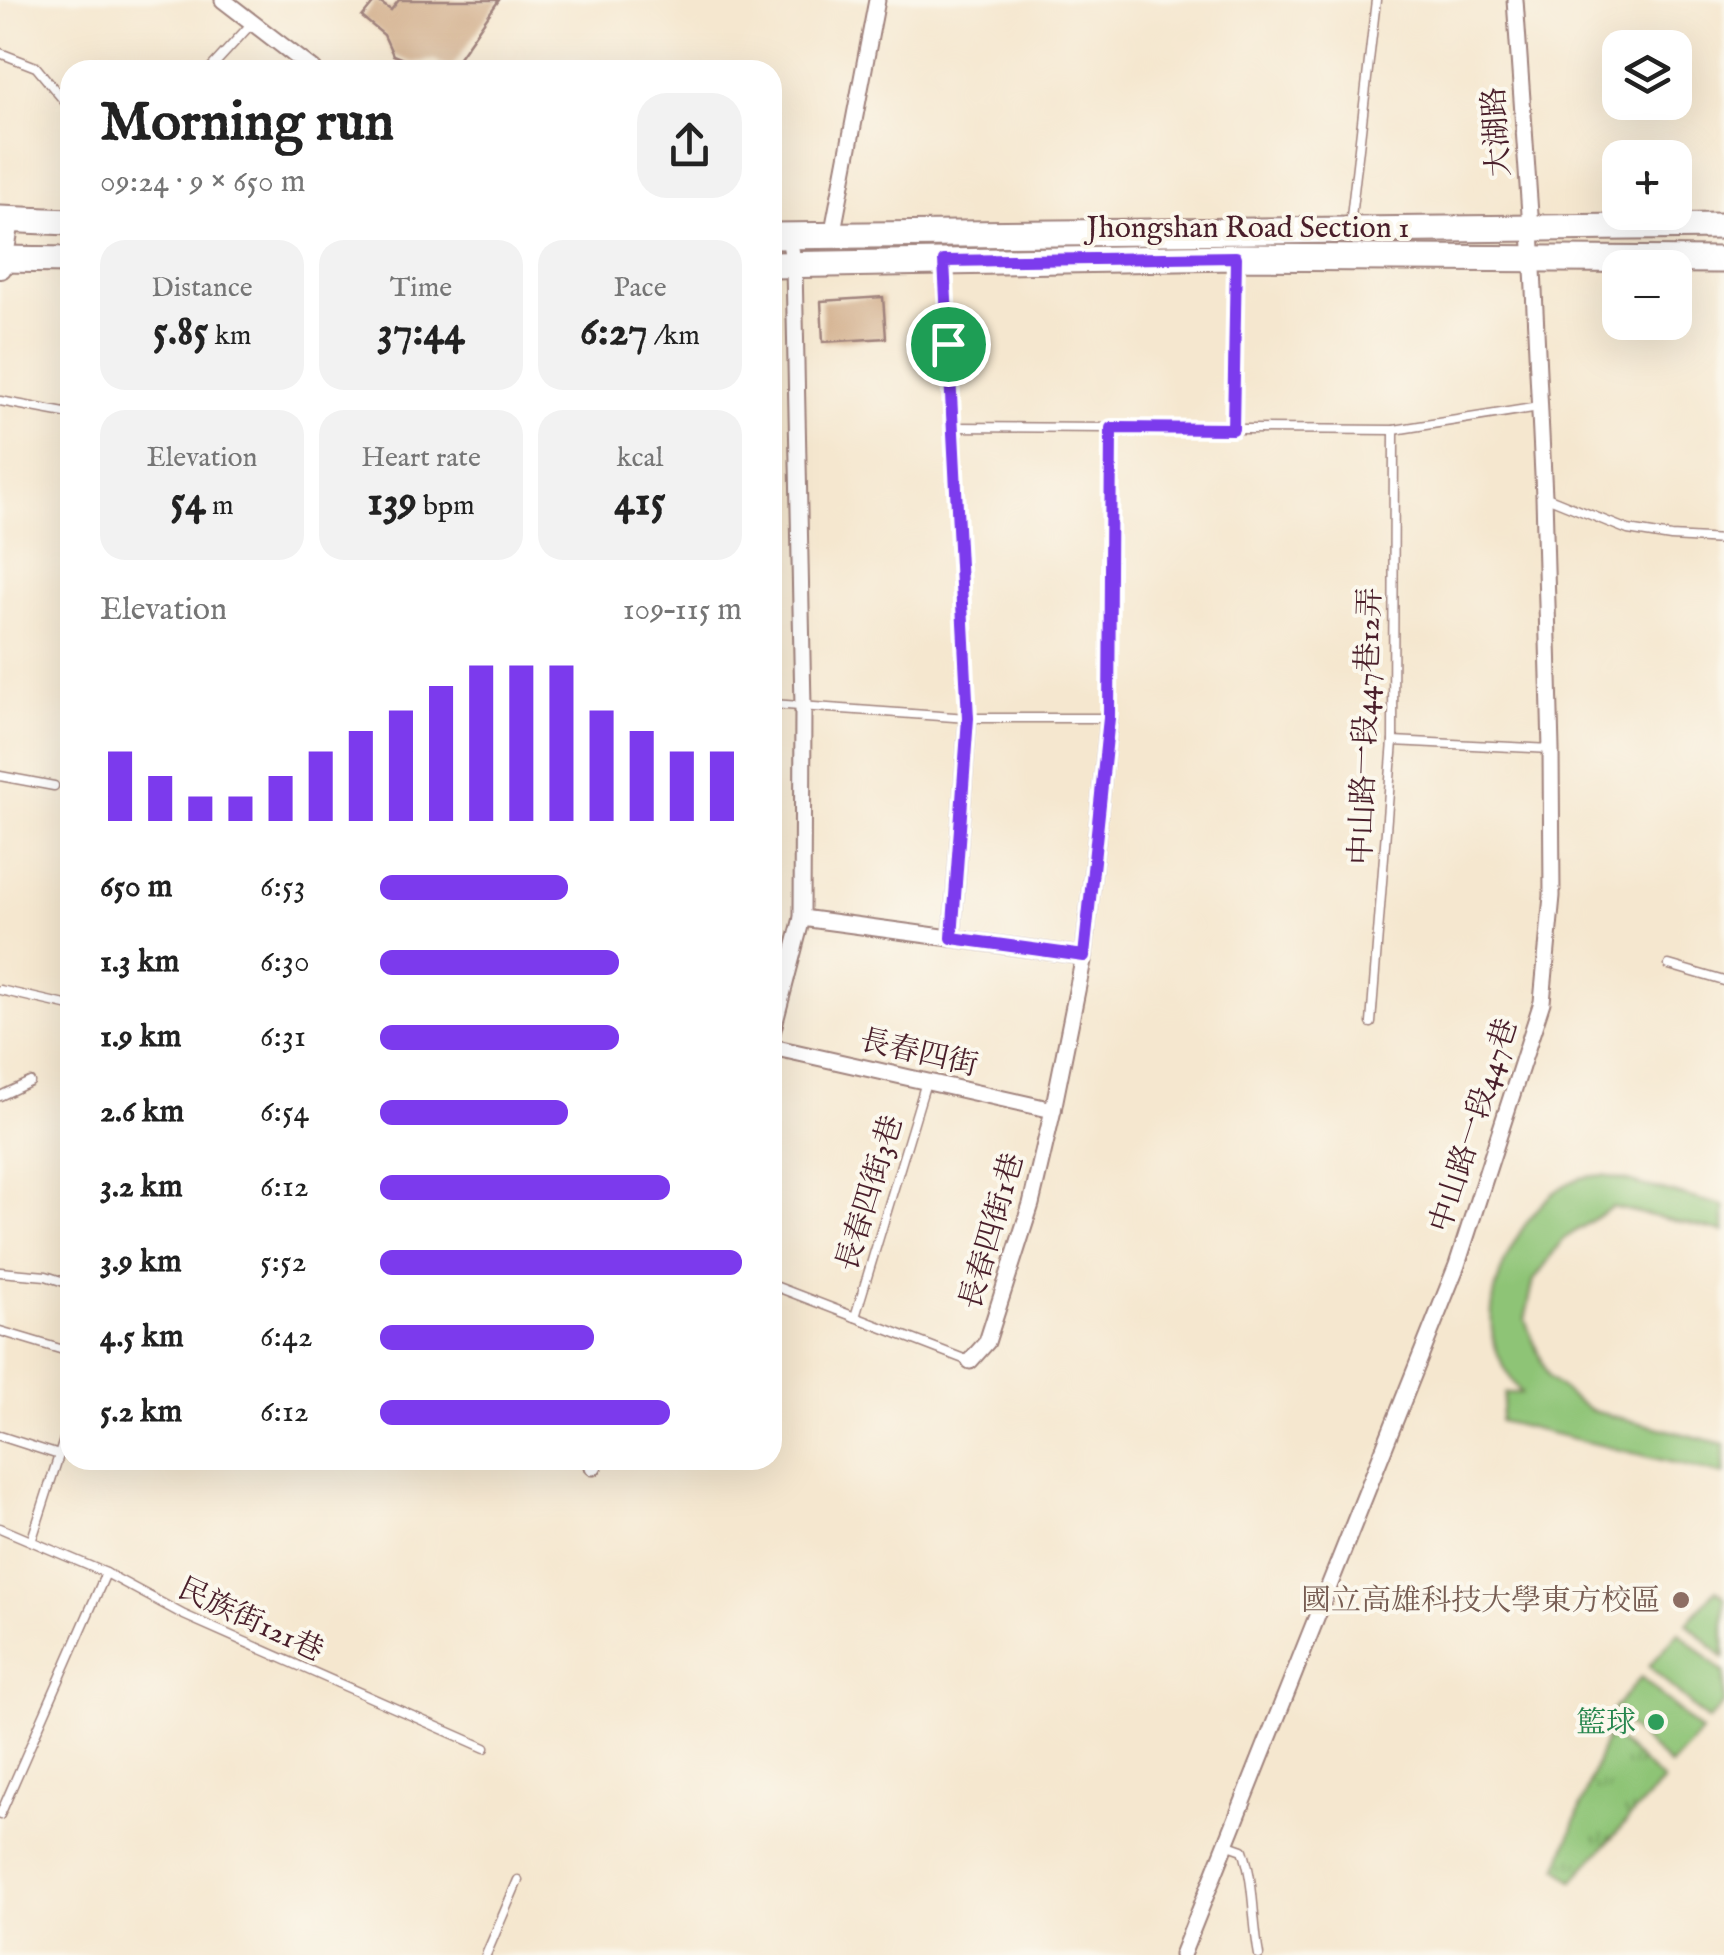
<!DOCTYPE html>
<html lang="en">
<head>
<meta charset="utf-8">
<style>
	body { margin:0; font-family:"IM FELL English","Noto Serif TC",serif; background:#f2f2f2; color:#222; height:100vh; display:flex; flex-direction:column; font-size:38px; white-space:nowrap }
	* { box-sizing:border-box; margin:0 }
	p { font-size:32px; color:#767676 }
	.icon { flex:none; width:55px; height:55px; fill:none; stroke:currentColor; stroke-width:2; stroke-linecap:round; stroke-linejoin:round }
	.map { position:relative; flex:1; overflow:hidden }
	.side { position:absolute; left:60px; top:60px; width:722px; height:1410px; display:flex; flex-direction:column; background:#fff; border-radius:30px; box-shadow:0 10px 40px #0002 }
	.side>* { flex:none }
	.fabs { position:absolute; left:1602px; top:30px; display:grid; gap:20px }
	.fabs a { display:grid; place-items:center; width:90px; height:90px; border-radius:20px; background:#fff; box-shadow:0 10px 40px #0002; font-size:50px }
	.pin { position:absolute; display:grid; place-items:center; width:85px; height:85px; color:#fff; margin:-42px; border:5px solid #fff; border-radius:50%; box-shadow:0 2px 10px #0007 }
	.round { display:grid; place-items:center; flex:none; width:105px; height:105px; border-radius:30px; background:#f2f2f2 }
	.headline { display:flex; align-items:center; justify-content:space-between; height:170px; padding:0 40px }
	h1 { font-size:55px; font-weight:800; line-height:75px }
	.stats { display:grid; grid-template-columns:repeat(3,1fr); gap:15px; height:170px; padding:10px 40px }
	.stats div { display:grid; align-content:center; border-radius:25px; background:#f2f2f2; text-align:center }
	.stats b { font-size:42px; font-weight:800 }
	.stats small { font-size:28px; font-weight:400 }
	.stats p { font-size:28px }
	.chart { height:280px; padding:20px 40px }
	.chart p { display:flex; justify-content:space-between }
	.chart svg { width:100%; height:180px; margin-top:10px; stroke:#7c3aed; stroke-width:6 }
	ul { padding:0 40px; list-style:none; font-size:32px }
	li { display:grid; grid-template-columns:160px 120px 1fr; align-items:center; height:75px }
	li i { height:25px; border-radius:12px; background:#7c3aed }
	.map>svg:first-child { display:block }
	.grass { fill:url(#grass-tufts); stroke:#6c7250; stroke-width:2.5 }
	.green { fill:#8ec476; stroke:#6c7250; stroke-width:2.5 }
	.building { fill:#d2ae8b }
	.lines { fill:none; stroke-linecap:round; stroke-linejoin:round }
	.lane-casing { stroke:#a0837d; stroke-width:11 }
	.street-casing { stroke:#a0837d; stroke-width:19 }
	.secondary-casing { stroke:#a0837d; stroke-width:26 }
	.primary-casing { stroke:#a0837d; stroke-width:29 }
	.lane { stroke:#fff; stroke-width:8 }
	.street { stroke:#fff; stroke-width:15 }
	.secondary { stroke:#fff; stroke-width:22 }
	.primary { stroke:#fff; stroke-width:25 }
	.route-casing { stroke:#fff; stroke-width:20 }
	.route { stroke:#7c3aed; stroke-width:12 }
	.education-dot { fill:#8d6e63; stroke:#fbf7ec; stroke-width:4 }
	.leisure-dot { fill:#2e9e5b; stroke:#fbf7ec; stroke-width:4 }
	.labels { text-anchor:middle; stroke-width:8; stroke-linejoin:round; paint-order:stroke }
	.street-label { font-size:30px; fill:#4a1f2b; stroke:#fbf7ec }
	.education-label { font-size:30px; fill:#785e54; stroke:#fbf7ec; text-anchor:end }
	.leisure-label { font-size:30px; fill:#27864d; stroke:#fbf7ec; text-anchor:end }
</style>
</head>
<body>
<div class="map">
<svg width="1724" height="1955" viewBox="0 0 1724 1955">
	<defs>
		<pattern id="grass-tufts" width="24" height="20" patternUnits="userSpaceOnUse" patternTransform="scale(2.5)"><rect width="24" height="20" fill="#8ec476"/><path d="M3 7l-1-3M5 7V3M7 7l1-3M15 17l-1-3M17 17v-4M19 17l1-3" fill="none" stroke="#769f61"/></pattern>
	</defs>
	<rect width="100%" height="100%" fill="#fbf7ec"/>
	<filter id="ink" filterUnits="userSpaceOnUse"><feTurbulence type="fractalNoise" baseFrequency=".01" numOctaves="2"/><feDisplacementMap in="SourceGraphic" scale="20" xChannelSelector="R" yChannelSelector="G"/><feConvolveMatrix kernelMatrix="1 2 1 2 8 2 1 2 1" color-interpolation-filters="sRGB"/></filter>
	<filter id="wash" filterUnits="userSpaceOnUse"><feTurbulence type="fractalNoise" baseFrequency=".0048" numOctaves="4" result="noise"/><feDisplacementMap in="SourceGraphic" scale="40" xChannelSelector="R" yChannelSelector="G"/><feGaussianBlur stdDeviation="2.25" result="paint"/><feColorMatrix in="noise" values="0 0 0 0 0 0 0 0 0 0 0 0 0 0 0 0 0 1.4 0 .05"/><feComposite in="paint" operator="in"/></filter>
	<g filter="url(#wash)">
		<rect width="100%" height="100%" fill="#f5e7cf"/>
		<path class="grass" d="M 1608,1732 L 1663,1781 L 1573,1881 L 1558,1868 Z"/>
		<g class="green">
			<path d="M 1604,1175 L 1724,1206 L 1724,1232 L 1612,1207 L 1564,1239 L 1534,1280 L 1525,1320 L 1548,1378 L 1589,1410 L 1724,1444 L 1724,1475 L 1500,1421 L 1505,1393 L 1521,1393 C 1508,1376 1494,1353 1492,1330 C 1486,1280 1530,1193 1581,1178 C 1588,1176 1597,1176 1604,1175 Z"/>
			<path d="M 1716,1589 L 1724,1597 L 1724,1658 L 1687,1623 Z"/>
			<path d="M 1679,1632 L 1724,1673 L 1724,1703 L 1708,1721 L 1649,1666 Z"/>
			<path d="M 1641,1677 L 1701,1732 L 1670,1766 L 1612,1711 Z"/>
		</g>
		<g id="blocks">
			<g class="building">
				<path d="M 376,0 L 391,10 L 399,0 L 499,0 L 450,70 L 435,60 L 413,63 L 393,55 L 384,35 L 362,17 Z"/>
				<path d="M 883,297 L 886,338 L 823,342 L 821,301 Z"/>
			</g>
		</g>
	</g>
	<g filter="url(#ink)">
		<use href="#blocks" fill-opacity="0" stroke="#a0837d" stroke-width="2.5"/>
		<g class="lines">
			<defs>
				<g id="lane">
					<path d="M 0,53 L 36,67 L 70,108"/>
					<path d="M 209,70 L 253,22"/>
					<path d="M 1350,226 L 1376,0"/>
					<path d="M 945,265 L 968,718"/>
					<path d="M 0,401 L 70,414"/>
					<path d="M 952,427 L 1394,430 L 1393,741 L 1371,1023"/>
					<path d="M 1233,429 L 1235,263"/>
					<path d="M 1394,430 L 1539,407"/>
					<path d="M 1544,496 L 1628,530 L 1671,537 L 1724,540"/>
					<path d="M 772,704 L 968,718 L 1109,718 L 1111,428"/>
					<path d="M 1393,741 L 1551,749"/>
					<path d="M 0,776 L 54,786"/>
					<path d="M 1669,965 L 1724,981"/>
					<path d="M 0,990 L 70,1006"/>
					<path d="M 0,1096 L 30,1082"/>
					<path d="M 0,1272 L 46,1276 L 70,1284"/>
					<path d="M 772,1285 L 969,1361"/>
					<path d="M 855,1317 L 926,1082"/>
					<path d="M 0,1331 L 70,1352"/>
					<path d="M 0,1436 L 59,1455"/>
					<path d="M 0,1528 L 106,1573 L 184,1615 L 485,1748"/>
					<path d="M 32,1539 L 70,1421"/>
					<path d="M 0,1815 L 106,1573"/>
					<path d="M 1226,1844 L 1243,1850 C 1255,1885 1252,1919 1259,1955"/>
					<path d="M 486,1955 L 518,1880"/>
				</g>
				<g id="street">
					<path d="M 223,0 L 314,70"/>
					<path d="M 832,236 L 877,0"/>
					<path d="M 802,918 L 1084,956"/>
					<path d="M 952,938 L 968,718"/>
					<path d="M 772,1033 L 802,918 L 803,706 L 794,266 L 789,237"/>
					<path d="M 772,1047 L 1053,1110"/>
					<path d="M 970,1361 L 987,1342 L 1031,1204 L 1053,1110 L 1084,956 L 1109,718"/>
					<path d="M 593,1467 L 597,1460"/>
					<path d="M 1182,1955 L 1457,1265 L 1542,1002 L 1552,896 L 1551,749 L 1544,496 L 1531,228 L 1515,0"/>
				</g>
				<path id="secondary" d="M 0,267 L 8,221"/>
				<g id="primary">
					<path d="M 0,219 L 70,222"/>
					<path d="M 772,236 L 1724,226"/>
					<path d="M 0,259 L 70,260"/>
					<path d="M 772,265 L 1235,257 L 1724,260"/>
				</g>
			</defs>
			<use href="#lane" class="lane-casing"/>
			<use href="#street" class="street-casing"/>
			<use href="#secondary" class="secondary-casing"/>
			<use href="#primary" class="primary-casing"/>
			<use href="#lane" class="lane"/>
			<use href="#street" class="street"/>
			<use href="#secondary" class="secondary"/>
			<use href="#primary" class="primary"/>
		</g>
	</g>
	<g class="lines" filter="url(#ink)">
		<defs>
			<path id="route" d="M 1236,257 L 1233,429 L 1111,428 L 1109,718 L 1084,956 L 952,938 L 968,718 L 944,261 Z"/>
		</defs>
		<use href="#route" class="route-casing"/>
		<use href="#route" class="route"/>
	</g>
	<circle class="education-dot" cx="1681" cy="1600" r="10"/>
	<circle class="leisure-dot" cx="1656" cy="1722" r="10"/>
	<g class="labels">
		<g class="street-label">
			<text transform="translate(1496 132) rotate(-94)" y="10">大湖路</text>
			<text x="1248" y="237">Jhongshan Road Section 1</text>
			<text transform="translate(1365 726) rotate(-88)" y="10">中山路一段447巷12弄</text>
			<text transform="translate(919 1052) rotate(13)" y="10">長春四街</text>
			<text transform="translate(1473 1125) rotate(-72)" y="10">中山路一段447巷</text>
			<text transform="translate(869 1193) rotate(-73)" y="10">長春四街3巷</text>
			<text transform="translate(991 1231) rotate(-74)" y="10">長春四街1巷</text>
			<text transform="translate(251 1619) rotate(25)" y="10">民族街121巷</text>
		</g>
		<g class="education-label">
			<text x="1661" y="1610">國立高雄科技大學東方校區</text>
		</g>
		<g class="leisure-label">
			<text x="1636" y="1732">籃球</text>
		</g>
	</g>
</svg>
<div class="fabs">
<a><svg class="icon" aria-label="layers" viewBox="0 0 24 24"><path d="M12 4l9 5-9 5-9-5zM3 14l9 5 9-5"/></svg></a>
<a>+</a>
<a>−</a>
</div>
<div class="pin" style="left:948px;top:344px;background:#1e9e55"><svg class="icon" aria-label="arrive" viewBox="0 0 24 24"><path d="M6 21V4h12l-3 4 3 4H6"/></svg></div>
<section class="side">
<div class="headline"><div><h1>Morning run</h1><p>09:24 · 9 × 650 m</p></div><a class="round"><svg class="icon" aria-label="share" viewBox="0 0 24 24"><path d="M12 15V3M7 8l5-5 5 5M5 13v7h14v-7"/></svg></a></div>
<div class="stats">
<div><p>Distance</p><b>5.85<small> km</small></b></div>
<div><p>Time</p><b>37:44</b></div>
<div><p>Pace</p><b>6:27<small> /km</small></b></div>
</div>
<div class="stats">
<div><p>Elevation</p><b>54<small> m</small></b></div>
<div><p>Heart rate</p><b>139<small> bpm</small></b></div>
<div><p>kcal</p><b>415</b></div>
</div>
<div class="chart"><p><span>Elevation</span>109–115 m</p>
<svg viewBox="0 0 160 44" preserveAspectRatio="none"><path d="M5 44V27M15 44V33M25 44V38M35 44V38M45 44V33M55 44V27M65 44V22M75 44V17M85 44V11M95 44V6M105 44V6M115 44V6M125 44V17M135 44V22M145 44V27M155 44V27"/></svg>
</div>
<ul>
<li><b>650 m</b>6:53<i style="width:52%"></i></li>
<li><b>1.3 km</b>6:30<i style="width:66%"></i></li>
<li><b>1.9 km</b>6:31<i style="width:66%"></i></li>
<li><b>2.6 km</b>6:54<i style="width:52%"></i></li>
<li><b>3.2 km</b>6:12<i style="width:80%"></i></li>
<li><b>3.9 km</b>5:52<i style="width:100%"></i></li>
<li><b>4.5 km</b>6:42<i style="width:59%"></i></li>
<li><b>5.2 km</b>6:12<i style="width:80%"></i></li>
</ul>
</section>
</div>
</body>
</html>
